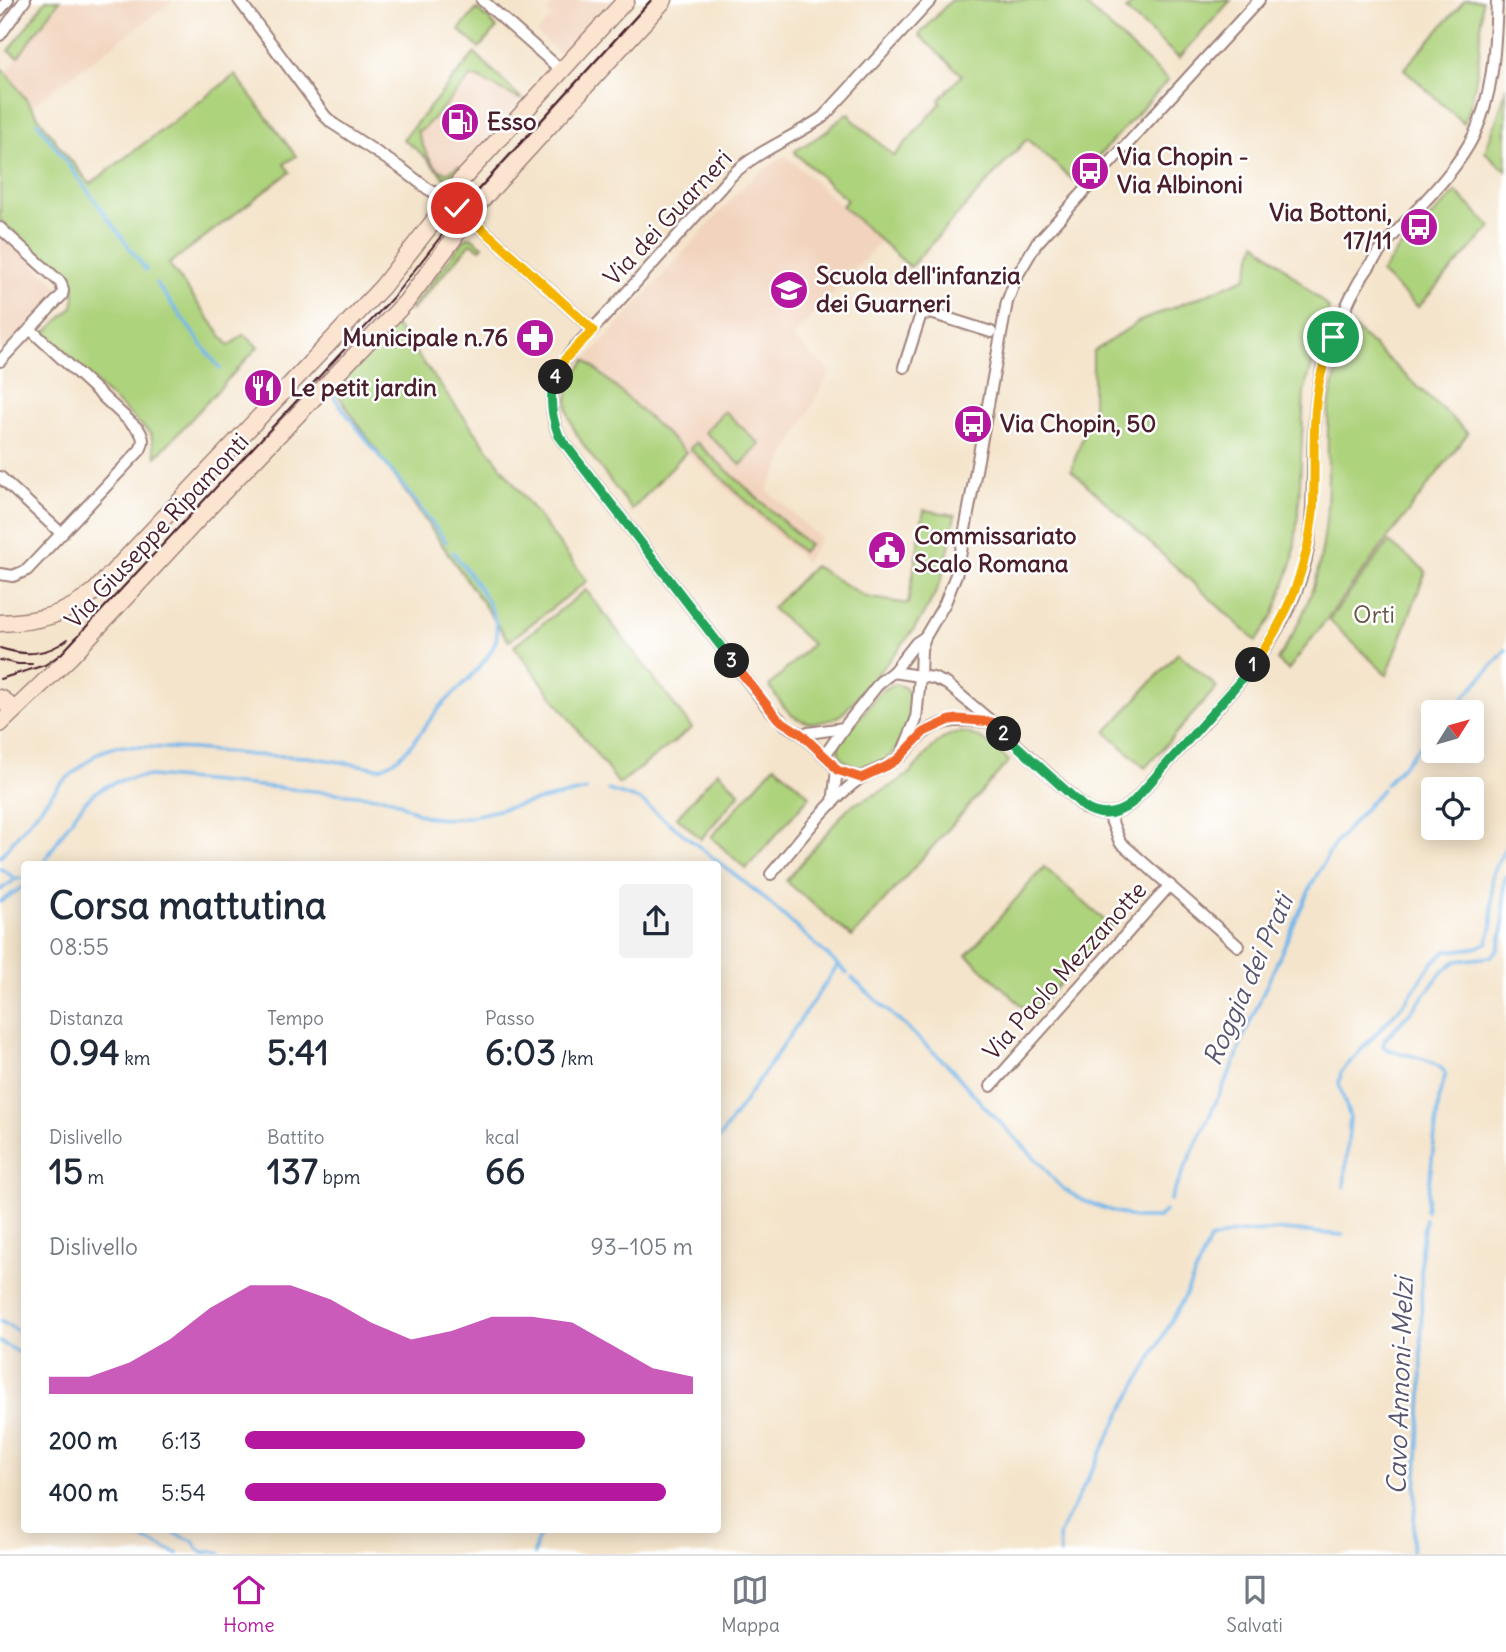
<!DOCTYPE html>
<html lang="it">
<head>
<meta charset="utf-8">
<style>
	body { margin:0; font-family:Delius,sans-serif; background:#f2f2f3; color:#1f2937; height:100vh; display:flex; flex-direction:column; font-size:26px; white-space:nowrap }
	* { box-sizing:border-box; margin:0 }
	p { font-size:23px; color:#747a83 }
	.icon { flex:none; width:38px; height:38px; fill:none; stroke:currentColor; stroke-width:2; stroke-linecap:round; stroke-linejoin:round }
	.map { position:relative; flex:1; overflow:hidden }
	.sheet { position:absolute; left:21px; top:861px; width:700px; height:672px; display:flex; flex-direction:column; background:#fff; border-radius:7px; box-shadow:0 4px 18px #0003 }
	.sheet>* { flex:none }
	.needle { width:46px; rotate:53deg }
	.fabs { position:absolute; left:1421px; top:700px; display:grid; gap:14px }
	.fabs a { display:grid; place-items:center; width:63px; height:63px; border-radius:7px; background:#fff; box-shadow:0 4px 18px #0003; font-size:35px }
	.pin { position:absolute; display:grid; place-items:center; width:60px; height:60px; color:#fff; margin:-30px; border:4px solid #fff; border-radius:50%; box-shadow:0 2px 7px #0007 }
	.km { position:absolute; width:35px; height:35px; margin:-18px; border-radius:50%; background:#222; color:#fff; font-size:19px; line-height:35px; text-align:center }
	.round { display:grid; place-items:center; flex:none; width:74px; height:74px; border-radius:7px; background:#f2f2f3 }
	.overview { display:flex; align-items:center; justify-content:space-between; height:119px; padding:0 28px }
	h1 { font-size:38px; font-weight:700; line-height:52px }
	.figures { display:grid; grid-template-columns:repeat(3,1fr); gap:10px; height:119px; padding:7px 28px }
	.figures div { display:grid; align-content:center }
	.figures b { font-size:35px; font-weight:700 }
	.figures small { font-size:19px; font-weight:400 }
	.figures p { font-size:19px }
	.chart { height:196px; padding:14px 28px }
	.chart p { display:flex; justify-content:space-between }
	.chart svg { width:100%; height:126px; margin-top:7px; fill:#b5179e; opacity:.7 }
	ul { padding:0 28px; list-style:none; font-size:23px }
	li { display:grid; grid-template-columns:112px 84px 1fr; align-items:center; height:52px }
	li i { height:18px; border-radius:9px; background:#b5179e }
	.tab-bar { display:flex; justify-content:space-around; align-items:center; height:98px; border-top:2px solid #e0e1e3; background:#fff; font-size:19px; color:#747a83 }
	.tab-bar a { display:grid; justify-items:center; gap:4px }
	.tab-bar .on { color:#b5179e }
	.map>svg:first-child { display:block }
	.built { fill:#f2d4be }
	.green { fill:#aed37d; stroke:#7c7954; stroke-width:2 }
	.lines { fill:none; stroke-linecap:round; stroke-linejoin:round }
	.stream { stroke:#74b7ea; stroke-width:3.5 }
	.street-casing { stroke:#9f827b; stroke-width:14 }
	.secondary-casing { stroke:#9f827b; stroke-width:19 }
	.street { stroke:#fff; stroke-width:10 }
	.secondary { stroke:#fce5d0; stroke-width:16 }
	.tram { stroke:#4a1f2b; stroke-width:2 }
	.split-1-casing { stroke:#fff; stroke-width:14 }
	.split-2-casing { stroke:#fff; stroke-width:14 }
	.split-3-casing { stroke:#fff; stroke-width:14 }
	.split-4-casing { stroke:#fff; stroke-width:14 }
	.split-5-casing { stroke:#fff; stroke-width:14 }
	.split-1 { stroke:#f5b400; stroke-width:9 }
	.split-2 { stroke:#22a559; stroke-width:9 }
	.split-3 { stroke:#f0652b; stroke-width:9 }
	.split-4 { stroke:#22a559; stroke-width:9 }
	.split-5 { stroke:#f5b400; stroke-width:9 }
	.labels { text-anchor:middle; stroke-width:5; stroke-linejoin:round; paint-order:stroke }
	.poi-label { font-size:24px; font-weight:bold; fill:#4a1f2b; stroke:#fff; text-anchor:start }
	.street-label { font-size:24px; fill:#4a1f2b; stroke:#fff }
	.park-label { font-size:24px; fill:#685544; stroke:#fff }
	.water-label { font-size:26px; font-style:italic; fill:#59546e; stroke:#fff }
</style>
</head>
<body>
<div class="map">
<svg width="1506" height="1554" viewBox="0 0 1506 1554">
	<rect width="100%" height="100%" fill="#fff"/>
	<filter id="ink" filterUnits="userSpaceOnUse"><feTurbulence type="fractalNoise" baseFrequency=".0143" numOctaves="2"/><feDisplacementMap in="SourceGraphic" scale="14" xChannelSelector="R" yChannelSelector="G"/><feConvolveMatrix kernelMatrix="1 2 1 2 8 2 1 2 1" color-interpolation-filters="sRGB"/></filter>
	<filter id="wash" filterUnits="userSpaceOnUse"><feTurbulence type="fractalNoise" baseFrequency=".00686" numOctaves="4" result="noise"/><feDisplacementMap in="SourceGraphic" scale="28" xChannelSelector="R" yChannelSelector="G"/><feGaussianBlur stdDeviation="1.57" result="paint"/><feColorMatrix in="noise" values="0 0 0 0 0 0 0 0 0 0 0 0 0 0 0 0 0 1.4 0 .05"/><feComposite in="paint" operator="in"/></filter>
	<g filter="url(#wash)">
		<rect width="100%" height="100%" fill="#f4e4cb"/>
		<g class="built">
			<path d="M 60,0 L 174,0 L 31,106 L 7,73 Z"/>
			<path d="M 557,0 L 613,0 L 562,56 L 537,33 L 552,17 L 547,12 Z"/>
			<path d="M 475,53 L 522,99 L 452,176 L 445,178 L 421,153 L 403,139 Z"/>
			<path d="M 786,156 L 881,241 L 793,337 L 830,372 L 767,490 L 820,538 L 806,562 L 586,360 L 739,191 L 762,170 Z"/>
			<path d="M 0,233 L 55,283 L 58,292 L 0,355 Z"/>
		</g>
		<g class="green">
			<path d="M 46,0 L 60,0 L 18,57 L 9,51 Z"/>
			<path d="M 951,0 L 1080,0 L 1168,80 L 1075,182 L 1027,139 L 910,267 L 842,206 L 847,200 L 796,154 L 795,151 L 826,132 L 847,113 L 851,115 L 850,117 L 894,156 L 941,103 L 939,100 L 962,75 L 919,35 Z"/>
			<path d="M 1135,0 L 1231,0 L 1179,58 L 1126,10 Z"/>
			<path d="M 1465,0 L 1482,0 C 1480,42 1480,84 1464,124 L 1404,69 Z"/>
			<path d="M 477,9 L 485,17 L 489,17 L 490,21 L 497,28 L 479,48 L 459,30 Z"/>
			<path d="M 475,53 L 522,99 L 519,99 L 478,78 L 471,77 L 423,129 L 417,131 C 421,142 432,174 448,172 C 451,171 455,168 458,166 L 460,167 L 452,176 L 445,178 L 421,153 L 403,139 Z"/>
			<path d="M 0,68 L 7,73 L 63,151 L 90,184 L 235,75 L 296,156 L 284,164 L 290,172 L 169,264 L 229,346 L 244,334 L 258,347 L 156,457 L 151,434 L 43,335 L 73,307 L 75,295 L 72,283 L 0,220 Z"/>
			<path d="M 1506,86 L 1506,171 L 1485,152 L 1501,107 Z"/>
			<path d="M 1456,192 L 1491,227 L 1418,307 L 1381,273 L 1398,250 Z"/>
			<path d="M 471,237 L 483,246 L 480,249 L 471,243 L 411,311 L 410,309 L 466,238 Z"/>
			<path d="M 1256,242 L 1329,308 L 1304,392 L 1299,506 L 1293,560 L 1274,614 L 1256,641 L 1071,470 L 1093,407 L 1093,352 L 1138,322 L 1246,278 Z"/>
			<path d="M 395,325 L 587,581 L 509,641 L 334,389 Z"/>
			<path d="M 1352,326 L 1468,433 L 1288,670 L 1277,660 C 1317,601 1327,548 1328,478 C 1328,455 1327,431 1329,408 C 1333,380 1342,352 1352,326 Z"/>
			<path d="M 586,360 L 686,452 L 632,510 C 620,494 608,478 596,462 C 569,427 552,399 586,360 Z"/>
			<path d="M 724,411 L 760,444 L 741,465 L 705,432 Z"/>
			<path d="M 696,442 L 809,545 L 802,552 L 690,449 Z"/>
			<path d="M 924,510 L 955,515 C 951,537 948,559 941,580 C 921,631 879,671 844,712 C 830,724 806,727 791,714 C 782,706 776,695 769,686 L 812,644 L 772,608 L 814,566 L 866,597 L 908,604 Z"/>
			<path d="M 1389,542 L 1426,571 L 1387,675 L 1329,620 Z"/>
			<path d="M 586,590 L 692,728 L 619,784 L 514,646 Z"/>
			<path d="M 1178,653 L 1217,687 L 1145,768 L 1106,732 Z"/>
			<path d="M 894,684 L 904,687 C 913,696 913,705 910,717 C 909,724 908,731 904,738 C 898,749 885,762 872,766 C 856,770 835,761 839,743 L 882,690 Z"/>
			<path d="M 959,732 C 981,734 993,747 1009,761 L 852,937 L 786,881 L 847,809 L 853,805 C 870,796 890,789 906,776 C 924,761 934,737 959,732 Z"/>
			<path d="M 775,765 L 810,796 L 746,869 L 711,837 Z"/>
			<path d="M 718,771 L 740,793 L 701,839 L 677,817 Z"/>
			<path d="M 1044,867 L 1111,926 L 1032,1015 L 967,955 Z"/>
		</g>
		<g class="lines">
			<g class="stream">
				<path d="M 37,122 L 146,270"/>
				<path d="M 156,283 L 220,369"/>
				<path d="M 331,393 C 368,444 409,491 446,542"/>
				<path d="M 1451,712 L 1506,650"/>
				<path d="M 1386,784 L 1433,732"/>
				<path d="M 608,790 L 640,800 L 763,897 L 847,973"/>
				<path d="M 0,857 L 60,784 L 98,753 L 117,746 L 195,749 L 252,755 L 308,757 L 379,768 C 409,759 423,725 443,704 C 459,688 498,655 497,632 C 496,605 469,574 453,552"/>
				<path d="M 43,864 C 54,847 75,810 90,797 C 107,782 129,777 151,776 L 389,798 C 403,803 414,814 429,817 C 456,823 484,813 510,807 C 535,801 561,796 586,790"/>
				<path d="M 0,868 L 16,879"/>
				<path d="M 0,890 L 16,879 L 24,878"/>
				<path d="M 0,902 L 24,886"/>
				<path d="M 852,978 L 951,1068 L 980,1102 L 1042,1165 L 1056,1182 L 1065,1190 L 1082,1200 L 1103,1208 L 1135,1218 L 1159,1218 L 1165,1211"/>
				<path d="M 718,1140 L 838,965"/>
				<path d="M 1344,1187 L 1350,1118 L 1339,1084 L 1341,1072 L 1406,1001 L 1433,962 L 1447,951 L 1475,948 L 1487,943 L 1492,926 L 1492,875 L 1506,846"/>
				<path d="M 1170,1200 L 1236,1059 L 1242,1040 L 1312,884 L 1333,846 L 1382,789"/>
				<path d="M 1426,1211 L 1440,1092 L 1446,1074 C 1437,1058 1404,1055 1386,1049 L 1383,1045 L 1385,1039 L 1416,1006 L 1442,972 L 1456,961 L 1491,957 L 1498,950 L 1503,930 L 1504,883 L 1506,876"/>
				<path d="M 0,1321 L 24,1334"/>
				<path d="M 0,1342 L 24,1355"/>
				<path d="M 123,1530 L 178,1554"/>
				<path d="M 167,1530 L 193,1541 L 198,1549 L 205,1553 L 213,1551 L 220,1554"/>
				<path d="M 534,1554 L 536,1544 L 542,1530"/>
				<path d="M 1060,1554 L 1059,1535 L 1122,1411 L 1185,1296 L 1210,1240 L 1233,1233 L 1283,1230 L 1343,1235"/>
				<path d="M 1412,1554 L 1422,1394 L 1421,1249 L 1425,1219"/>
			</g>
		</g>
	</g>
	<g filter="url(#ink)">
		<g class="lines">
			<defs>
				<g id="street">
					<path d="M 239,0 L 325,116 L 332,123 L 402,169 L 428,189 L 445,198 L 457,208 L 494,239 L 593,330"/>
					<path d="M 482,0 L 561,70"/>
					<path d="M 0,10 L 8,0"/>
					<path d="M 0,35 L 25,0"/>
					<path d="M 0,228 L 61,283 L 63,291 L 62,295 L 0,361"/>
					<path d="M 904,367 L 920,317 L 922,313 L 934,314 L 991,332"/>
					<path d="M 0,477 L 62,534"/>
					<path d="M 0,574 L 13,576 L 27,570 L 140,450 C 144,442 144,438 139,430 L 30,329"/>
					<path d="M 893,672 L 933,678 L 947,684 L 992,722 L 1086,809 C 1103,817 1117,815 1132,803 C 1156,776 1179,750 1203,724 C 1249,673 1296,619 1308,549 C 1317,494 1309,439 1319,384 C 1323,360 1333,337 1343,314 C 1354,287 1372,260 1391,238 C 1420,205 1454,175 1474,135 C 1494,93 1495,46 1497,0"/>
					<path d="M 801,734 L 844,728"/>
					<path d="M 825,755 L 846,725 L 880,682 L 893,672 L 916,643 L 925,637"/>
					<path d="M 901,756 L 916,720 L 920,676 L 921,649 L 925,637 L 945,603 L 957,572 L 960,557 L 1007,302 L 1017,276 L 1036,244 L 1259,0"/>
					<path d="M 861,778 L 837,770 L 830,761 L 801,734 L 786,725 L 769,709 L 559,436 C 551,417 549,394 557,374 C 567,351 589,334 605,316 C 648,270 689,223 731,176 C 758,150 793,138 823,117 L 931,0"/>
					<path d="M 833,803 L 837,770"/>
					<path d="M 1109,815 L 1120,842 L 1238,946"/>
					<path d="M 771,874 C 799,842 825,804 859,779 C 871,771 886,768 897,759 C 907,752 914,740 924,733 C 945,717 967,720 992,722"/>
					<path d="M 991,1086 L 1170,885"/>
				</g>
				<g id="secondary">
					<path d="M 0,623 C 37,622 68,615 96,590 L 382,287 L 433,222 L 445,198 L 626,0"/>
					<path d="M 0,698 C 7,701 9,705 10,713"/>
					<path d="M 0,724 L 70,657 L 227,488 L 406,302 L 454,238 L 467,216 L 664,0"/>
				</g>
			</defs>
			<use href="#street" class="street-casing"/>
			<use href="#secondary" class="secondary-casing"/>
			<use href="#street" class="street"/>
			<use href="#secondary" class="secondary"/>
			<g class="tram">
				<path d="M 0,648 C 25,656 46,656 68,639"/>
				<path d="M 0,660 L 18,664 L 32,664"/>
				<path d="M 0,679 L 45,665 L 61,654 L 395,295 L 474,194 L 651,0"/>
			</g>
		</g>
	</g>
	<g class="lines" filter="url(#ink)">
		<defs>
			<path id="split-1" d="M 1253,665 C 1287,620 1307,569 1313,512 C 1316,470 1311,426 1319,383 C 1322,368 1328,352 1333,337"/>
			<path id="split-2" d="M 1004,734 L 1084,807 C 1101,818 1117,815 1132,803 L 1230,693 L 1253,665"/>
			<path id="split-3" d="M 732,661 L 778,719 L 801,734 L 830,761 L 837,770 L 861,778 L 887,766 L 898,759 L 924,732 L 950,720 L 958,719 L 992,722 L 1004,734"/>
			<path id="split-4" d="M 556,377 C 548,396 552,418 559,436 L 732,661"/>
			<path id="split-5" d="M 457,208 L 494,239 L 593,330 L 565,359 L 556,377"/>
		</defs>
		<use href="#split-1" class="split-1-casing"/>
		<use href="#split-2" class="split-2-casing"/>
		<use href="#split-3" class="split-3-casing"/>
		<use href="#split-4" class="split-4-casing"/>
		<use href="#split-5" class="split-5-casing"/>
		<use href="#split-1" class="split-1"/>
		<use href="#split-2" class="split-2"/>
		<use href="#split-3" class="split-3"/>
		<use href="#split-4" class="split-4"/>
		<use href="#split-5" class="split-5"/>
	</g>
	<defs>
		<symbol id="fuel-disc" viewBox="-11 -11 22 22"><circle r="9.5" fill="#b5179e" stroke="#fff"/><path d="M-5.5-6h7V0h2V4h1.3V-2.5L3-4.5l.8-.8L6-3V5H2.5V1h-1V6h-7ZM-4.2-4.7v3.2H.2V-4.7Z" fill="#fff"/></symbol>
		<symbol id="bus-disc" viewBox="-11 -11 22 22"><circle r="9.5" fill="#b5179e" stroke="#fff"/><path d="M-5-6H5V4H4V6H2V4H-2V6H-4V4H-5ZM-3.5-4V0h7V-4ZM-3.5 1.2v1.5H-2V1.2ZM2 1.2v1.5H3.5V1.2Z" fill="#fff"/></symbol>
		<symbol id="school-disc" viewBox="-11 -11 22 22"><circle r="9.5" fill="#b5179e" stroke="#fff"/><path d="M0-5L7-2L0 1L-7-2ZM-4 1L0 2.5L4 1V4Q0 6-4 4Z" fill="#fff"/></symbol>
		<symbol id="pharmacy-disc" viewBox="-11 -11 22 22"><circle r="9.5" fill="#b5179e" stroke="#fff"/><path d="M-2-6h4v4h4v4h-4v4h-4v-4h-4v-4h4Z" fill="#fff"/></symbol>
		<symbol id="restaurant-disc" viewBox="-11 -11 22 22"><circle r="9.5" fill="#b5179e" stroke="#fff"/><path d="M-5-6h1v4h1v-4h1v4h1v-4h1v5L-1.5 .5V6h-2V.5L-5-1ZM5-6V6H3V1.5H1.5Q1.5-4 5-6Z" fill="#fff"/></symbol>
		<symbol id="civic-disc" viewBox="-11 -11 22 22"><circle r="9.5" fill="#b5179e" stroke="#fff"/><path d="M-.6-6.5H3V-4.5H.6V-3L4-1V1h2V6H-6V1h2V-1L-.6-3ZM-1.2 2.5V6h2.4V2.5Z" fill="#fff"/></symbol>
	</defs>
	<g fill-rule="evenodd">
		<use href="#fuel-disc" x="438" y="100" width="44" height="44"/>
		<use href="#bus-disc" x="1068" y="149" width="44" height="44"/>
		<use href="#bus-disc" x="1397" y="205" width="44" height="44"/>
		<use href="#school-disc" x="767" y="268" width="44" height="44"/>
		<use href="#pharmacy-disc" x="513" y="316" width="44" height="44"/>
		<use href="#restaurant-disc" x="241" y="366" width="44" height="44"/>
		<use href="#bus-disc" x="951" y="402" width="44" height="44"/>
		<use href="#civic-disc" x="865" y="528" width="44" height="44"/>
	</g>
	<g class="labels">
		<g class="poi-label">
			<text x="487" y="130">Esso</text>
			<text x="1117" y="165">Via Chopin -<tspan x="1117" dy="28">Via Albinoni</tspan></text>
			<text x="1392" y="221" text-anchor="end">Via Bottoni,<tspan x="1392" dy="28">17/11</tspan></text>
			<text x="816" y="284">Scuola dell'infanzia<tspan x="816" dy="28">dei Guarneri</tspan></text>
			<text x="508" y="346" text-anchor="end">Municipale n.76</text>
			<text x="290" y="396">Le petit jardin</text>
			<text x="1000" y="432">Via Chopin, 50</text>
			<text x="914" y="544">Commissariato<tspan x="914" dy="28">Scalo Romana</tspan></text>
		</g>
		<g class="street-label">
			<text transform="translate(668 218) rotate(-47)" y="8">Via dei Guarneri</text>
			<text transform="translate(157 531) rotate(-47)" y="8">Via Giuseppe Ripamonti</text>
			<text transform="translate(1065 971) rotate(-48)" y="8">Via Paolo Mezzanotte</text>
		</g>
		<g class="park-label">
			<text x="1374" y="623">Orti</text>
		</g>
		<g class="water-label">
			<text transform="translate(1248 980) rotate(-66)" y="9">Roggia dei Prati</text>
			<text transform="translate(1400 1386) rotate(-88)" y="9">Cavo Annoni-Melzi</text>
		</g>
	</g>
</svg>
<div class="fabs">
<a><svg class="needle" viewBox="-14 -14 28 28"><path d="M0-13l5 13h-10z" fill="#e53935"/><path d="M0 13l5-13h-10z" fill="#747a83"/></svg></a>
<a><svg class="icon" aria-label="locate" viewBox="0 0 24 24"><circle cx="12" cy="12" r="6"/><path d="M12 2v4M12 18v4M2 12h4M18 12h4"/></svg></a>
</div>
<div class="pin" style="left:1333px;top:337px;background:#1e9e55"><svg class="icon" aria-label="arrive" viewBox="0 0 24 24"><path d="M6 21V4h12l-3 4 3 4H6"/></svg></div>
<div class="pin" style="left:457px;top:208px;background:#d93025"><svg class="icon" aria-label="check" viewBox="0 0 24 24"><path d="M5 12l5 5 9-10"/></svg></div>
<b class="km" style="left:1253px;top:665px">1</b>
<b class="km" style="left:1004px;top:734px">2</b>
<b class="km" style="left:732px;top:661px">3</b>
<b class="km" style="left:556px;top:377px">4</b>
<section class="sheet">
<div class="overview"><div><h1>Corsa mattutina</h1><p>08:55</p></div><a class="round"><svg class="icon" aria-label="share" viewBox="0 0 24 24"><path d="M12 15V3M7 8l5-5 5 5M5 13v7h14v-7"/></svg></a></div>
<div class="figures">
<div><p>Distanza</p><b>0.94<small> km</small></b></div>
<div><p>Tempo</p><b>5:41</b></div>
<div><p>Passo</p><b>6:03<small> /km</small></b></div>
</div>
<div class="figures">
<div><p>Dislivello</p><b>15<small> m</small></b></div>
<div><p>Battito</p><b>137<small> bpm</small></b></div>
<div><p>kcal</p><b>66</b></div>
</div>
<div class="chart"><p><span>Dislivello</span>93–105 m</p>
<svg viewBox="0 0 160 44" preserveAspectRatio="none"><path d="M0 44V38L10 38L20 33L30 25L40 14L50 6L60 6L70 11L80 19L90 25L100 22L110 17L120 17L130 19L140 27L150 35L160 38V44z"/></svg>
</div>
<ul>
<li><b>200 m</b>6:13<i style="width:76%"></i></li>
<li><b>400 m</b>5:54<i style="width:94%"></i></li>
</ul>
</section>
</div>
<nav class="tab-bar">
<a class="on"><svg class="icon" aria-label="home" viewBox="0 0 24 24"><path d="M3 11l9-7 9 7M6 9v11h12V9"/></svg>Home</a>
<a><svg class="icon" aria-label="map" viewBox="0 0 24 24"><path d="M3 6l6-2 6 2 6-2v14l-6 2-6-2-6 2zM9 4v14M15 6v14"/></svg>Mappa</a>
<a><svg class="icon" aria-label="saved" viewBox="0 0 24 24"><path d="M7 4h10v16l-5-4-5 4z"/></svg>Salvati</a>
</nav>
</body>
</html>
